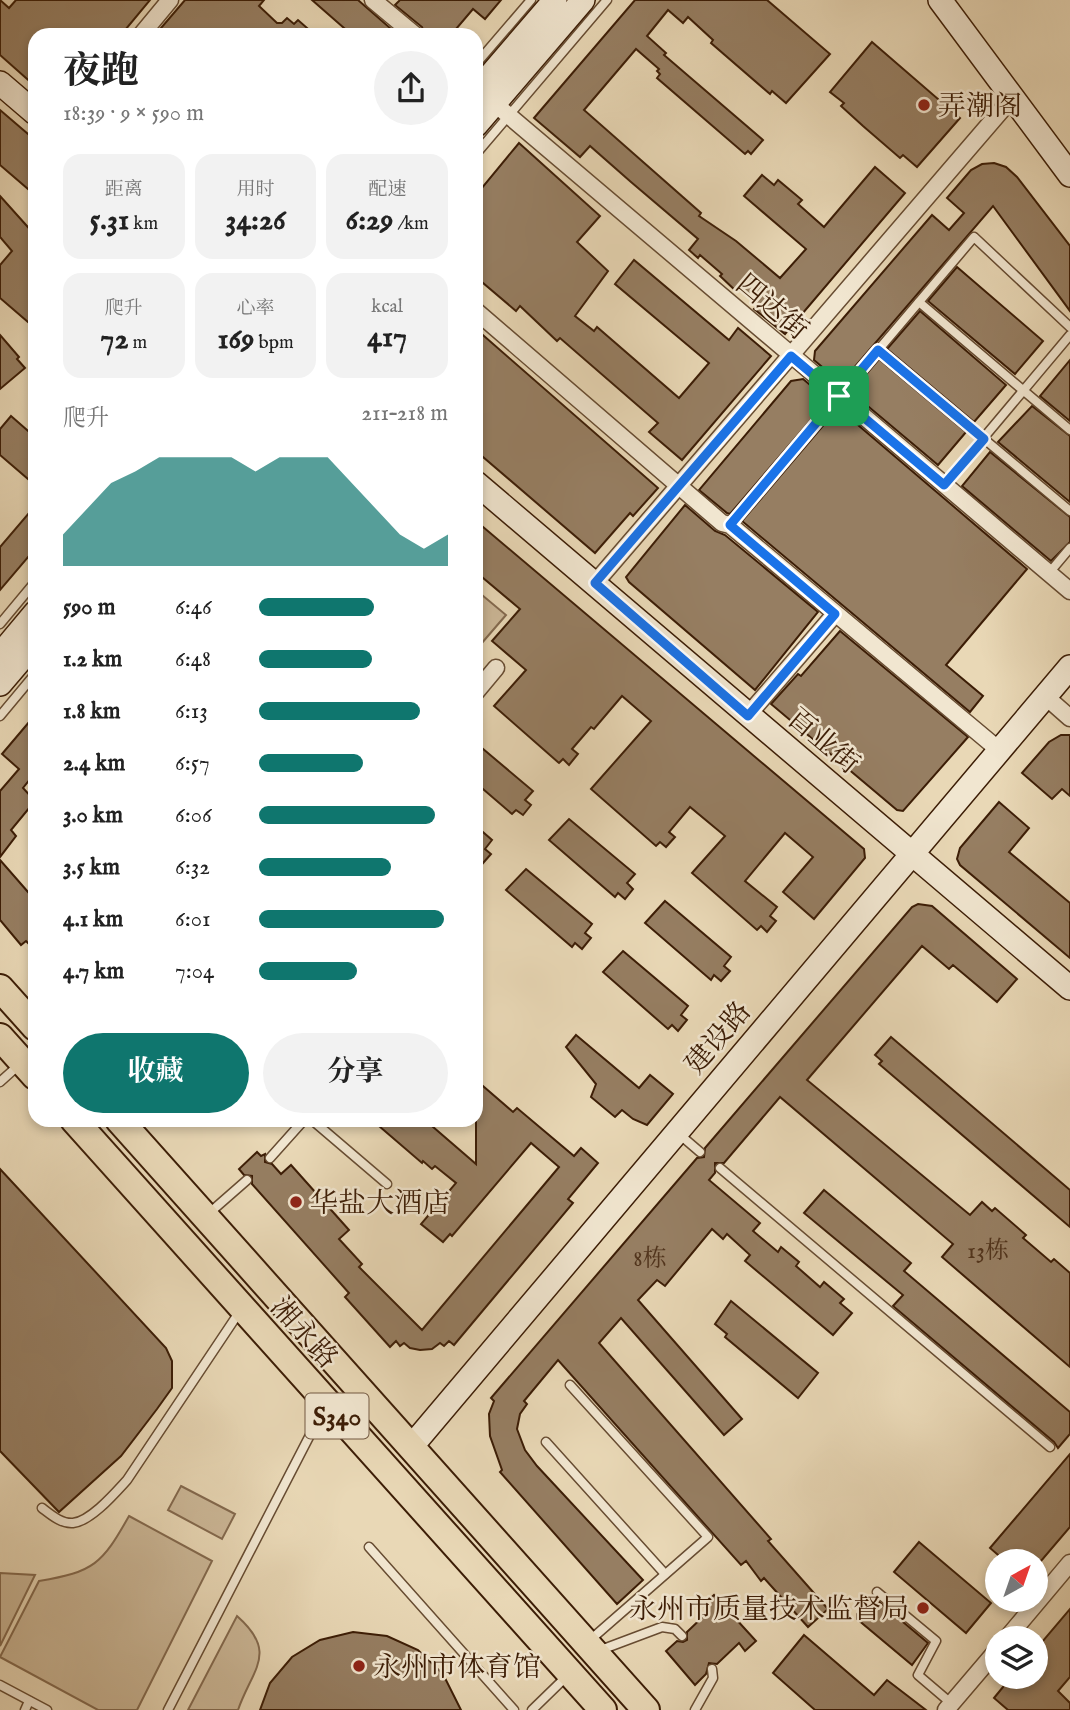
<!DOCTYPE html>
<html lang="zh">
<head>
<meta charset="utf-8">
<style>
	body { margin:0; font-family:"IM FELL English","Noto Serif SC",serif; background:#f2f2f2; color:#222; height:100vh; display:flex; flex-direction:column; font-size:26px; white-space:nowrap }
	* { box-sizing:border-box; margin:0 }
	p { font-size:23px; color:#767676 }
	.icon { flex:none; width:38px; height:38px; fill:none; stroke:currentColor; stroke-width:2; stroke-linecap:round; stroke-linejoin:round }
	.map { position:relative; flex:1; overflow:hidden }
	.details { position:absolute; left:28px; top:28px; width:455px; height:1099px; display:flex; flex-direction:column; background:#fff; border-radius:21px; box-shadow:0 4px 10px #0003 }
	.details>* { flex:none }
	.needle { width:46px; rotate:40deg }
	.fabs { position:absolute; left:985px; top:1549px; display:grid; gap:14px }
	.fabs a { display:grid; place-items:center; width:63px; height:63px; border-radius:50%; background:#fff; box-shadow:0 4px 10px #0003; font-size:35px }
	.pin { position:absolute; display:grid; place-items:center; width:60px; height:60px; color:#fff; margin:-30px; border-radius:14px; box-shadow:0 4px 10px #0006 }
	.round { display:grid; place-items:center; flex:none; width:74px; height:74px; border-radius:37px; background:#f2f2f2 }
	.head { display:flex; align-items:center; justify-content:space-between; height:119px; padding:0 35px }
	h1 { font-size:38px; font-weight:700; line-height:52px }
	.figures { display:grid; grid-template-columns:repeat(3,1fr); gap:10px; height:119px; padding:7px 35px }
	.figures div { display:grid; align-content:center; border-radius:18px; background:#f2f2f2; text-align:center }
	.figures b { font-size:30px; font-weight:700 }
	.figures small { font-size:19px; font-weight:400 }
	.figures p { font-size:19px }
	.chart { height:196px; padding:14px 35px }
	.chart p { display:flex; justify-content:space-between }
	.chart svg { width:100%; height:126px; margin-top:7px; fill:#0f766e; opacity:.7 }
	.primary-button { display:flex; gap:14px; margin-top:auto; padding:14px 35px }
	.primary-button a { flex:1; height:80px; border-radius:42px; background:#0f766e; color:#fff; font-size:28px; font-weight:700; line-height:80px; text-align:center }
	.primary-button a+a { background:#f2f2f2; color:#222 }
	ul { padding:0 35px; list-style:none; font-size:23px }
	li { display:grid; grid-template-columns:112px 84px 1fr; align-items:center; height:52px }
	li i { height:18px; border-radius:9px; background:#0f766e }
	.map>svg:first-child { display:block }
	.green { fill:#ccb898; stroke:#846a4f; stroke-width:2 }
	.building { fill:#967e62; stroke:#3c1d06; stroke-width:2 }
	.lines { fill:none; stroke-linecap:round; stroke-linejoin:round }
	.lane-casing { stroke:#674c32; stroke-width:11 }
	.street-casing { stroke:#674c32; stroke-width:19 }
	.secondary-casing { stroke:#3c1d06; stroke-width:26 }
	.primary-casing { stroke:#3c1d06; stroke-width:30 }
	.lane { stroke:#f1e6d0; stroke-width:8 }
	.street { stroke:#f1e6d0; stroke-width:16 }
	.secondary { stroke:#f1e6d0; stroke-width:23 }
	.primary { stroke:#e9d8b6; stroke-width:26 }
	.route-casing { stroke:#fff; stroke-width:14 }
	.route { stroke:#1a73e8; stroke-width:9 }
	.poi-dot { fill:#8f2418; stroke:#f1e6d0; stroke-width:2.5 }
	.labels { text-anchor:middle; stroke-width:5; stroke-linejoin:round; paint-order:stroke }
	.number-label { font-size:24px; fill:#52351d }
	.shield { fill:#f1e6d0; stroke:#725943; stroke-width:2 }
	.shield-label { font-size:26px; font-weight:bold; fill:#3c1d06 }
	.poi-label { font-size:28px; fill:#3c1d06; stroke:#f1e6d0; text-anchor:start }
	.street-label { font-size:28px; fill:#3c1d06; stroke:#f1e6d0 }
</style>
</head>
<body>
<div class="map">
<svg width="1070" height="1710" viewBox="0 0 1070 1710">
	<rect width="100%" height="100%" fill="#e9d8b6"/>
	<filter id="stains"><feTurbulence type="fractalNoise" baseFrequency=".00286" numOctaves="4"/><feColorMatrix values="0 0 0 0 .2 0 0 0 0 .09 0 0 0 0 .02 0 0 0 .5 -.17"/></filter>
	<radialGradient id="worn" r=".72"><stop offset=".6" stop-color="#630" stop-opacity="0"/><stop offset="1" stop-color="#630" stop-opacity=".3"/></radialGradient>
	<g class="green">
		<path d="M 476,590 L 506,615 L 481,644 L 476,640 Z"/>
		<path d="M 181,1486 L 235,1514 L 222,1539 L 168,1510 Z"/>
		<path d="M 129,1516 L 212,1561 L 137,1710 L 98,1710 L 0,1657 L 39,1581 C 94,1572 102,1564 129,1516 Z"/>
		<path d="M 0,1573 L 35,1575 L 0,1646 Z"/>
		<path d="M 237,1616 C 279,1653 252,1669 238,1710 L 188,1710 Z"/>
	</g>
	<g class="building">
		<path d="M 0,0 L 9,8 L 16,0 L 150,0 L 121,35 L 35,35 L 35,86 L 0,55 Z"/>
		<path d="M 185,0 L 264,0 L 259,6 L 277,23 L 282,23 L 287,18 L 294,24 L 298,20 L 315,35 L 155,35 Z"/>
		<path d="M 312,0 L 358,0 L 390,28 L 384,35 L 352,35 Z"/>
		<path d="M 400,0 L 501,0 L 485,19 L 473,9 L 451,35 L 425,35 L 422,27 L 395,5 Z"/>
		<path d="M 635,0 L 767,0 L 830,54 L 786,103 L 772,91 L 770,94 L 711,43 L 713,40 L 688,17 L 683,23 L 668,10 L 647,36 L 666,53 L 664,55 L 763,140 L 751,154 L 748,151 L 745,154 L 657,78 L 660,74 L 657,71 L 659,69 L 636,49 L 584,110 L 701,213 L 699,216 L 736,241 L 780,278 L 806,249 L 744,196 L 762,175 L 774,185 L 778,180 L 802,200 L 798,204 L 824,227 L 875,167 L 905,193 L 785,334 L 754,309 L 758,305 L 739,288 L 736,291 L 720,276 L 722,274 L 700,255 L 698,258 L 689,250 L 698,239 L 631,182 L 590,146 L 580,157 L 534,118 Z"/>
		<path d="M 872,42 L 960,118 L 917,167 L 903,155 L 900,158 L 863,126 L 841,106 L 844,103 L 830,92 Z"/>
		<path d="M 0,110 L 35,140 L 35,195 L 0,165 Z"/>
		<path d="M 519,143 L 600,216 L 577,242 L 608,271 L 575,316 L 594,331 L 597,327 L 679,398 L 709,363 L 615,284 L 634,260 L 729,340 L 738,328 L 771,356 L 682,460 L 649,432 L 658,423 L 560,338 L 557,341 L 520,306 L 516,311 L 476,277 L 476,195 Z"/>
		<path d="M 994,163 L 1006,167 L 1017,177 L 1070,246 L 1070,311 L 993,206 L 841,383 L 814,360 L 815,351 L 932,215 L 949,230 L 964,213 L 947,198 L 971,170 L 982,164 Z"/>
		<path d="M 0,196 L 35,235 L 35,328 L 0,298 L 0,265 L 12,251 L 0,237 Z"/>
		<path d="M 957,267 L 1043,341 L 1015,374 L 928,301 Z"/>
		<path d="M 920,311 L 1006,385 L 974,422 L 887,349 Z"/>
		<path d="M 476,329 L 658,488 L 633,516 L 630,513 L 595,553 L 476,451 Z"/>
		<path d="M 0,335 L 19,357 L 17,359 L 25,368 L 0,389 Z"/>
		<path d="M 879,359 L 966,432 L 938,465 L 851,392 Z"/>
		<path d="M 1070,360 L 1070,421 L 1040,396 Z"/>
		<path d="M 803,379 L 828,400 L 730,514 L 727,513 L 699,490 L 791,381 Z"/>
		<path d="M 1032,406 L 1070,436 L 1070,502 L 998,442 Z"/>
		<path d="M 838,408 L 1027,569 L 946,665 L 983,696 L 970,712 L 742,521 Z"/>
		<path d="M 11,416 L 35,437 L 35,485 L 0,455 L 0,429 Z"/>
		<path d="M 990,452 L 1070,517 L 1070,542 L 1051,561 L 962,486 Z"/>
		<path d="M 685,505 L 715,531 L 725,535 L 818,612 L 755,690 L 629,582 L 626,577 Z"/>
		<path d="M 35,506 L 35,549 L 0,590 L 0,547 Z"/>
		<path d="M 476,521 L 864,849 L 865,858 L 814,919 L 783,892 L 813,857 L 785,833 L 745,881 L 777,907 L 770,916 L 776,921 L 767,932 L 761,926 L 757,930 L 692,873 L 725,836 L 690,807 L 669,832 L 675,837 L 666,847 L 660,842 L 656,846 L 591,789 L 651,721 L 622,696 L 594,729 L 591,727 L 572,749 L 578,754 L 569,765 L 563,759 L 559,763 L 494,706 L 526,670 L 492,641 L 520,609 L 476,572 Z"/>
		<path d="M 840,631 L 968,737 L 903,811 L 897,810 L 771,704 L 798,674 L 801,676 Z"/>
		<path d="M 35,715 L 35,773 L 23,788 L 35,801 L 11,830 L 16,836 L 0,857 L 0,791 L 19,769 L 2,754 Z"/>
		<path d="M 1061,735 L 1070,735 L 1070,796 L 1062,789 L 1052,799 L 1022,773 L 1049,742 Z"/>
		<path d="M 476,743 L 533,791 L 525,800 L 531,805 L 523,815 L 516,810 L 512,814 L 476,783 Z"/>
		<path d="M 999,802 L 1029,828 L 1009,852 L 1070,903 L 1070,958 L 960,865 L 957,859 L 960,848 Z"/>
		<path d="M 569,819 L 635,874 L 627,883 L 633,889 L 625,899 L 618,893 L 615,897 L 549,840 Z"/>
		<path d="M 476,826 L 492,840 L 485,849 L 491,854 L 476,871 Z"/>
		<path d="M 0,860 L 35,900 L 35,950 L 26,941 L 21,945 L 0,920 Z"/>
		<path d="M 526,869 L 592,924 L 585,933 L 591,938 L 582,949 L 575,943 L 572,947 L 506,890 Z"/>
		<path d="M 665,901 L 731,957 L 724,966 L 730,971 L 721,981 L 714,975 L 711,980 L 645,923 Z"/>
		<path d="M 918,904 L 932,906 L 1017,979 L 997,1002 L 953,965 L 949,969 L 922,946 L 807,1080 L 970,1215 L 982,1202 L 992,1211 L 995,1208 L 1026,1235 L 1023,1238 L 1051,1262 L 1054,1259 L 1070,1273 L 1070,1367 L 942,1257 L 953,1244 L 780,1097 L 724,1163 L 715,1163 L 715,1173 L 709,1180 L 760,1223 L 753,1231 L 778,1252 L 781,1247 L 799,1262 L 796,1266 L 820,1287 L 824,1282 L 844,1299 L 840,1303 L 852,1313 L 833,1335 L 745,1261 L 750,1255 L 727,1234 L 723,1239 L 712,1229 L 665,1286 L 657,1280 L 638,1300 L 742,1419 L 724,1435 L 621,1318 L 599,1343 L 771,1539 L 768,1541 L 828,1609 L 808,1627 L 764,1578 L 761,1581 L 746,1561 L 741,1565 L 558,1360 L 524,1401 L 527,1404 L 520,1414 L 517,1429 L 525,1450 L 537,1466 L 643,1580 L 617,1604 L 500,1472 L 502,1470 L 490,1436 L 489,1414 L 494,1401 L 491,1398 L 697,1158 L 704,1157 L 705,1148 L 912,907 Z"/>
		<path d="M 623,951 L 688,1006 L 681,1015 L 687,1020 L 678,1031 L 672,1025 L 668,1029 L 603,972 Z"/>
		<path d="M 576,1035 L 639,1088 L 650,1075 L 673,1094 L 647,1125 L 633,1119 L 622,1110 L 615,1117 L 591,1097 L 596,1084 L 566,1047 Z"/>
		<path d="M 891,1037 L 1070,1190 L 1070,1227 L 879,1064 L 882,1061 L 875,1055 Z"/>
		<path d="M 476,1080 L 513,1112 L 517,1108 L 574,1156 L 581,1148 L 598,1163 L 568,1199 L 573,1203 L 454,1345 L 449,1341 L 444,1346 L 440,1343 L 432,1349 L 420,1350 L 410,1348 L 404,1343 L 400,1346 L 396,1341 L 390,1347 L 345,1297 L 349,1293 L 252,1184 L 252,1176 L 244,1175 L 239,1169 L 257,1152 L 261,1156 L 265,1154 L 265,1162 L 272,1164 L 281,1174 L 291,1165 L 349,1230 L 339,1239 L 362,1264 L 359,1267 L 422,1330 L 559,1167 L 531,1143 L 452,1236 L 450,1234 L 443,1242 L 421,1224 L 456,1183 L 435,1166 L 432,1169 L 423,1161 L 422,1163 L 372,1120 L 425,1120 L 476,1164 Z"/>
		<path d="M 0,1169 L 166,1348 L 172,1361 L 172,1388 L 157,1409 L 121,1456 L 59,1512 L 0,1451 Z"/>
		<path d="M 824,1190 L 911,1263 L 904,1271 L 1070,1412 L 1070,1434 L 1058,1448 L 1054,1442 L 893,1306 L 903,1295 L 804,1213 Z"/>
		<path d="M 731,1301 L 818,1373 L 798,1398 L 725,1337 L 727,1334 L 715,1324 Z"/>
		<path d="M 1070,1454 L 1070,1527 L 1041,1561 L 1005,1561 L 990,1548 Z"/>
		<path d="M 919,1542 L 991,1603 L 966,1633 L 894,1572 Z"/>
		<path d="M 714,1595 L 756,1641 L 745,1651 L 739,1643 L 717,1664 L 709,1663 L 706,1674 L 695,1685 L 666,1651 L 677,1641 L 683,1642 L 687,1640 L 687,1632 L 709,1611 L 703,1605 Z"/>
		<path d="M 872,1596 L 928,1643 L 912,1665 L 857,1619 L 857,1614 Z"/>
		<path d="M 1070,1609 L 1070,1677 L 1058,1691 L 1070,1703 L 1070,1710 L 1008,1710 L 994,1698 L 1012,1676 L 1036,1676 L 1036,1649 Z"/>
		<path d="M 353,1632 L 387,1636 L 418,1650 L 443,1674 L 461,1710 L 260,1710 L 270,1683 L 292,1657 L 320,1640 Z"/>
		<path d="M 804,1635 L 874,1695 L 887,1680 L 926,1710 L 815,1710 L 773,1673 Z"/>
	</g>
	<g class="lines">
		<defs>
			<g id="lane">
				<path d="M 476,64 L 531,0"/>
				<path d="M 476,154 L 607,0"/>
				<path d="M 919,302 L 1070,430"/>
				<path d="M 878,350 L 1070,511"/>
				<path d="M 944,485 L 1070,335"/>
				<path d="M 730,525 L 974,237 L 1070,327"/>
				<path d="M 1049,573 L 1070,548"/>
				<path d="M 0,624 L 35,582"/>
				<path d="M 0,716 L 35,674"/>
				<path d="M 0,1082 L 20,1064"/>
				<path d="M 312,1120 L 387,1184"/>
				<path d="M 679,1134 L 700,1152"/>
				<path d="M 270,1158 L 304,1120"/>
				<path d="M 720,1168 L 1050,1447"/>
				<path d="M 207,1215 L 247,1180"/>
				<path d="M 570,1385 L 708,1537 L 589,1641"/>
				<path d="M 546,1442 L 665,1574"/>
				<path d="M 42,1508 C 50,1514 61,1524 73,1523 C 91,1521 115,1493 127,1480 L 240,1311"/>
				<path d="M 369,1547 L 514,1710"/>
				<path d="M 877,1592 L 936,1641 L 918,1675 L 952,1704"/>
				<path d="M 598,1651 L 662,1627 L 675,1629 L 682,1636"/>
				<path d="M 0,1685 L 47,1710"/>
				<path d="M 25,1710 L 29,1701"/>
				<path d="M 168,1710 L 325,1406"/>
				<path d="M 532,1710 L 568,1675"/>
				<path d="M 695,1710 L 713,1678 L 712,1669"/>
			</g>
			<g id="street">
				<path d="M 373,0 L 415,35"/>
				<path d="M 141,35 L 170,0"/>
				<path d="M 488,98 L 1070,591"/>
				<path d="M 476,311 L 722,523 L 730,525 L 999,750"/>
				<path d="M 595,583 L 1012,98"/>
				<path d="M 476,692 L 496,668"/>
				<path d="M 1045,696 L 1070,718"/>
				<path d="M 748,715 L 835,614"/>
				<path d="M 1007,1638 L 1070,1563"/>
				<path d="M 946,1710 L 998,1649"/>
			</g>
			<g id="secondary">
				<path d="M 940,0 L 1070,175"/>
				<path d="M 0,83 L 35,113"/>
				<path d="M 476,92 L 555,0"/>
				<path d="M 476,125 L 583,0"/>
				<path d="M 476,483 L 1070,988"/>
				<path d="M 0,655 L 35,613"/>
				<path d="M 0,684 L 35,643"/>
				<path d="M 411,1447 L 1070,667"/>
			</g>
			<g id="primary">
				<path d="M 0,988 L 35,1027"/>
				<path d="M 0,1037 L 35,1076"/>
				<path d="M 74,1120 L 603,1710"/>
				<path d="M 119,1120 L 646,1710"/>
			</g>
		</defs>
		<use href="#lane" class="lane-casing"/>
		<use href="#street" class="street-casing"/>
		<use href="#secondary" class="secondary-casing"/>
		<use href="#primary" class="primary-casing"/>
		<use href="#lane" class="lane"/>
		<use href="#street" class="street"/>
		<use href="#secondary" class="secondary"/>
		<use href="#primary" class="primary"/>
	</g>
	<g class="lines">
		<defs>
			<path id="route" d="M 839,396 L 730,525 L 835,614 L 748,716 L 595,583 L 791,356 L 944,485 L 984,439 L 878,350 L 839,396"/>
		</defs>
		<use href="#route" class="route-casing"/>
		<use href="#route" class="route"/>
	</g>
	<g class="poi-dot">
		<circle cx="924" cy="105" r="7"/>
		<circle cx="296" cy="1202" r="7"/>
		<circle cx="923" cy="1608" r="7"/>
		<circle cx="359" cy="1666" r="7"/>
	</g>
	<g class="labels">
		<g class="number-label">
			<text x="988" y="1258">13栋</text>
			<text x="650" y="1266">8栋</text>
		</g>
		<rect class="shield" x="305.5" y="1393.5" width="63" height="45" rx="5"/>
		<g class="shield-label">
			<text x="337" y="1425">S340</text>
		</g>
		<g class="poi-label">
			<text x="938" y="115">弄潮阁</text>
			<text x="310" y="1212">华盐大酒店</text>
			<text x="909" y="1618" text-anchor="end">永州市质量技术监督局</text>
			<text x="373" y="1676">永州市体育馆</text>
		</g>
		<g class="street-label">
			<text transform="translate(773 306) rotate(40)" y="10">四达街</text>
			<text transform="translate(824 740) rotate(40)" y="10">百业街</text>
			<text transform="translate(717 1037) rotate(-50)" y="10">建设路</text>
			<text transform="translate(305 1332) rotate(48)" y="10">湘永路</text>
		</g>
	</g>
	<rect width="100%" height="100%" filter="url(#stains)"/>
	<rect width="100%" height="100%" fill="url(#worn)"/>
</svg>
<div class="fabs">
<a><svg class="needle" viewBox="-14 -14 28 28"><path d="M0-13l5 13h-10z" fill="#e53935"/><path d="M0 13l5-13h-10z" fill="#767676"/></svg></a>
<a><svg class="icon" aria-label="layers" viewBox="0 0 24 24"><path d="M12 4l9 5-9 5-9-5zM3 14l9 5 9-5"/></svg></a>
</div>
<div class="pin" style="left:839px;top:396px;background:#1e9e55"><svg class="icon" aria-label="arrive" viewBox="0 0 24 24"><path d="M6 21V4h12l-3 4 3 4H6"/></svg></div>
<section class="details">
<div class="head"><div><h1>夜跑</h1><p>18:39 · 9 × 590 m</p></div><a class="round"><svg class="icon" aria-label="share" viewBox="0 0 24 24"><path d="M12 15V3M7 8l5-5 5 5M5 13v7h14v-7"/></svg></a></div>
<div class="figures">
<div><p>距离</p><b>5.31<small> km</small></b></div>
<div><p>用时</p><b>34:26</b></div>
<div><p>配速</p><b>6:29<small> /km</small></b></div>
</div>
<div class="figures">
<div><p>爬升</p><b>72<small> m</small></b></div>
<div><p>心率</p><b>169<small> bpm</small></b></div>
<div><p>kcal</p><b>417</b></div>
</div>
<div class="chart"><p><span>爬升</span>211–218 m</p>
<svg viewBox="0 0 160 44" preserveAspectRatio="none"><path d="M0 44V33L10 24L20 15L30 11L40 6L50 6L60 6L70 6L80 11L90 6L100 6L110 6L120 15L130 24L140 33L150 38L160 33V44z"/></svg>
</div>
<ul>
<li><b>590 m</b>6:46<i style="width:61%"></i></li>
<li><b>1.2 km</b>6:48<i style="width:60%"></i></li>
<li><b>1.8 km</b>6:13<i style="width:85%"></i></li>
<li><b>2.4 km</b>6:57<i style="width:55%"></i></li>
<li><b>3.0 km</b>6:06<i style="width:93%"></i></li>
<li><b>3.5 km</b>6:32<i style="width:70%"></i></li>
<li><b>4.1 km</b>6:01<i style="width:98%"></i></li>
<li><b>4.7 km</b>7:04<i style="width:52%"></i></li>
</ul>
<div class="primary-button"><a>收藏</a><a>分享</a></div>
</section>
</div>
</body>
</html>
